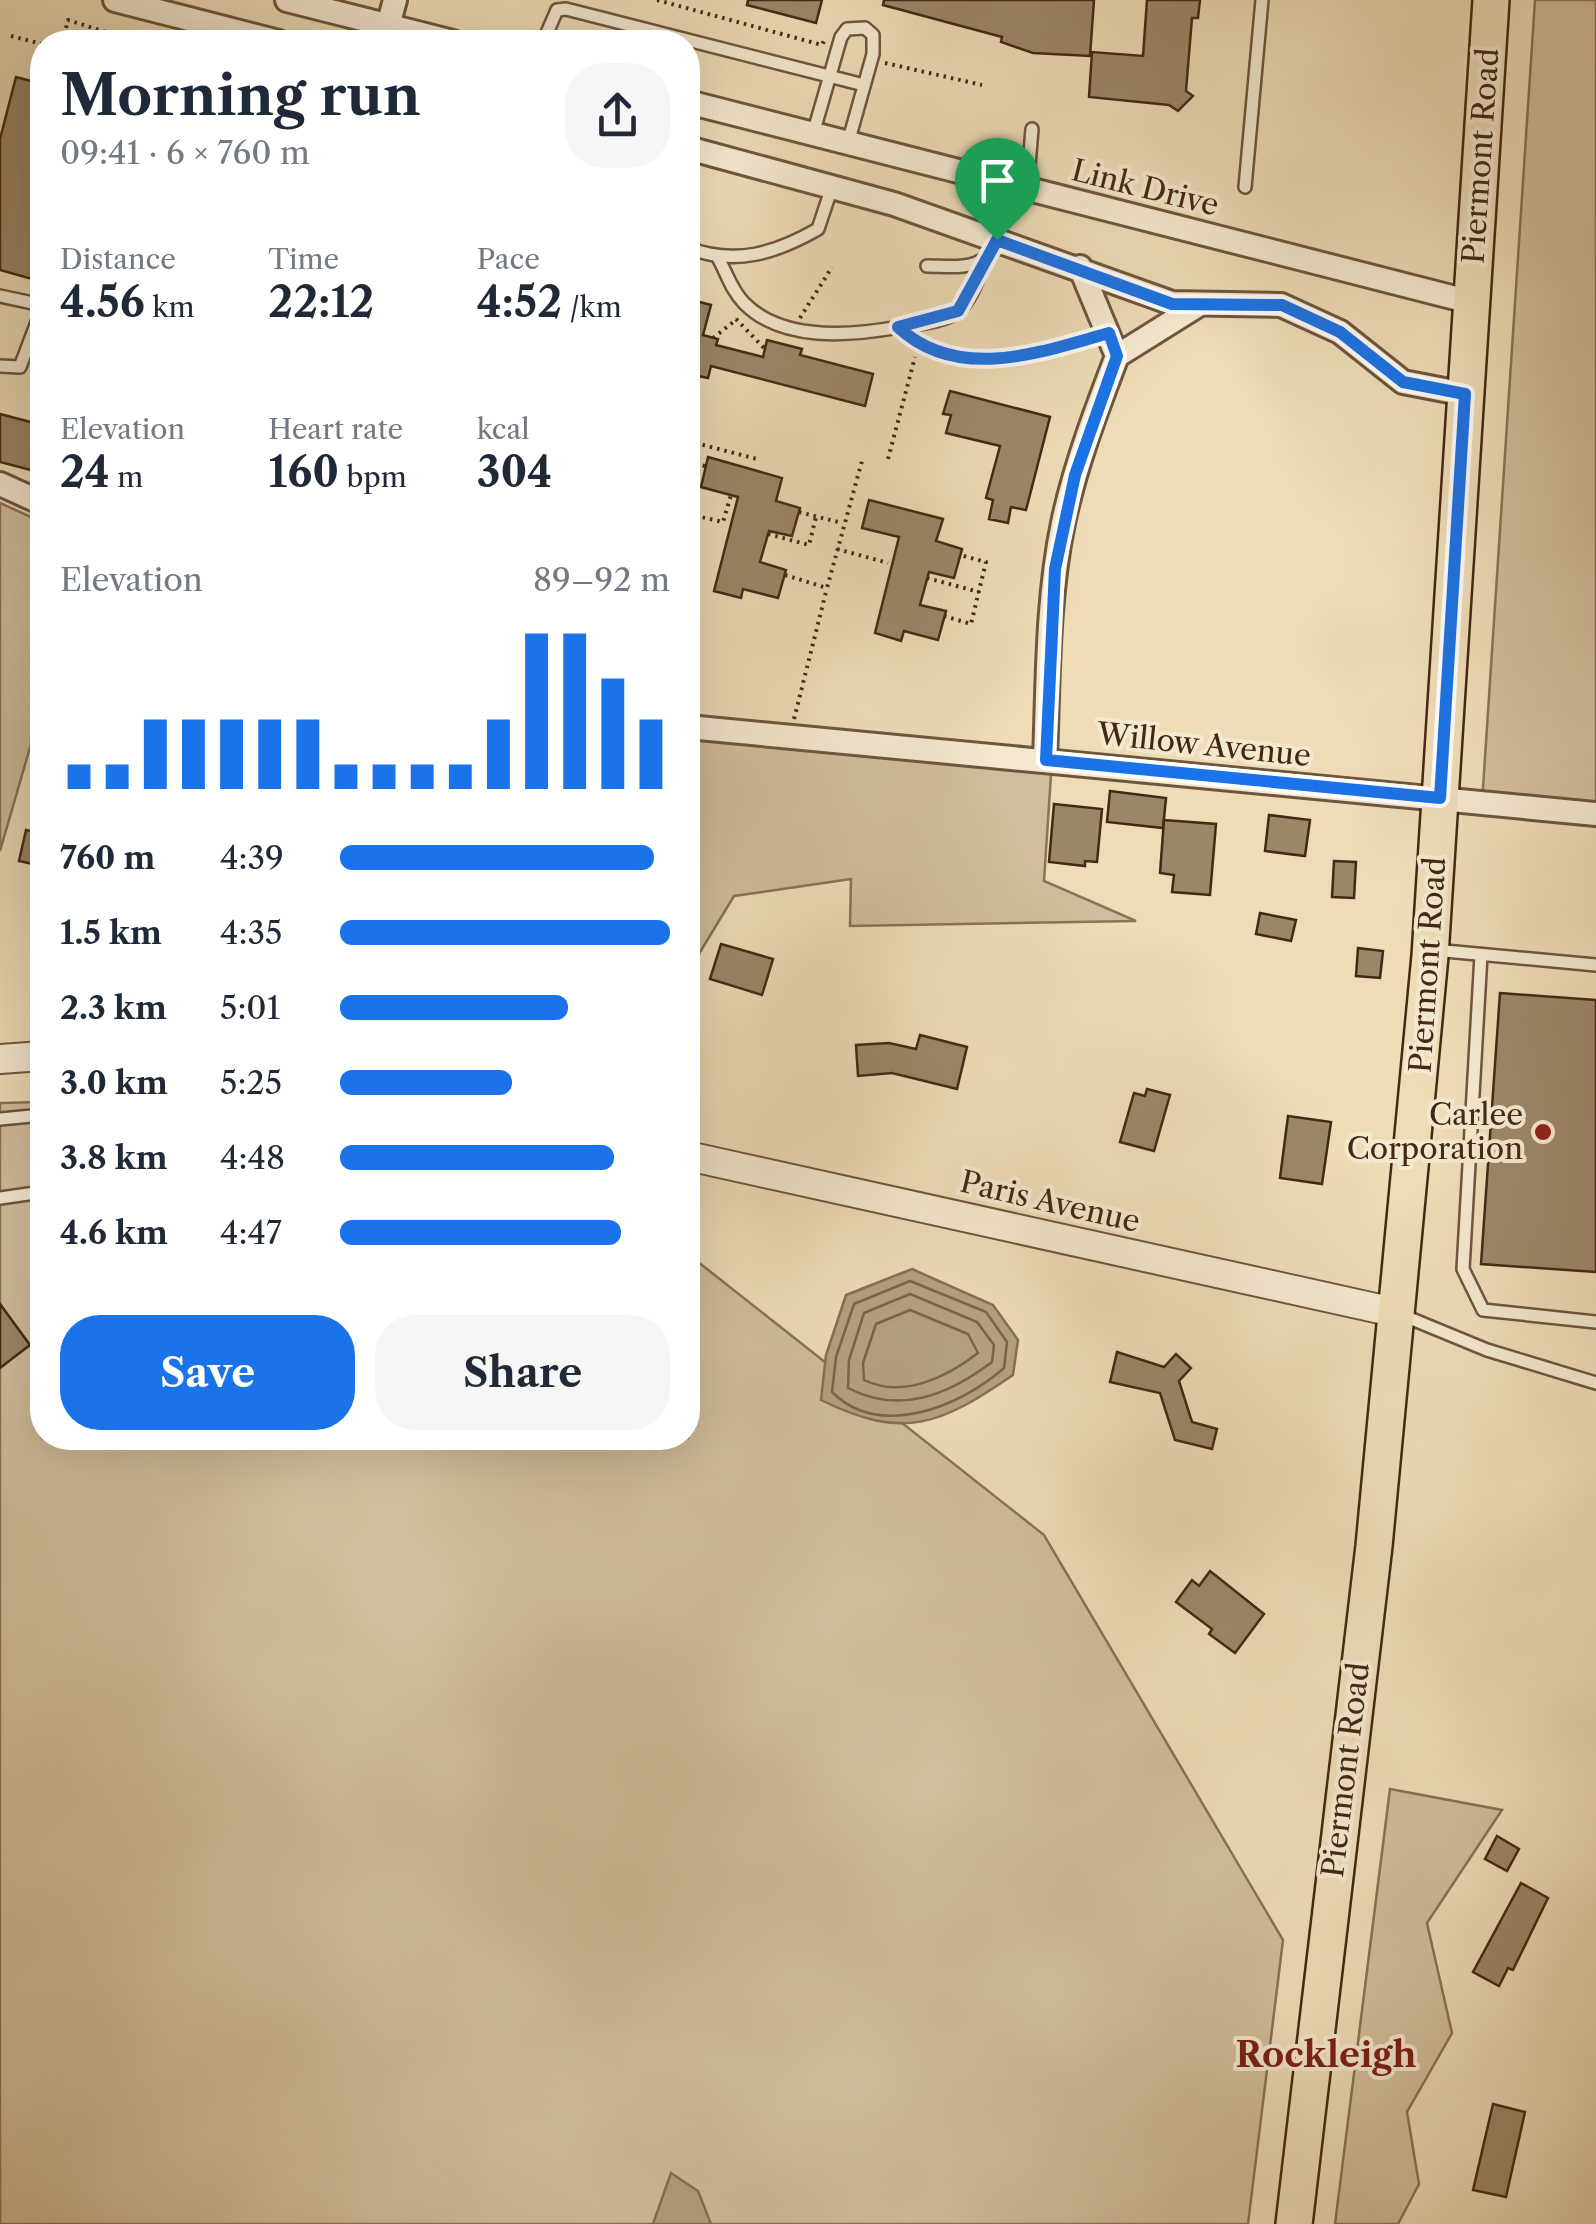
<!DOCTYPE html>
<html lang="en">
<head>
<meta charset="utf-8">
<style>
	body { margin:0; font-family:"Libre Caslon Text",serif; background:#f6f6f7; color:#1f2937; height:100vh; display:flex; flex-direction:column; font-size:38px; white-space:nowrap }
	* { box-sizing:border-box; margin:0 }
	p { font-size:32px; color:#747a83 }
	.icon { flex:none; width:55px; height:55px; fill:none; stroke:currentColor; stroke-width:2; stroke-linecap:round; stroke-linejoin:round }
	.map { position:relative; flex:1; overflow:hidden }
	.details { position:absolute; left:30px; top:30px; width:670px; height:1420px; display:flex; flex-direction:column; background:#fff; border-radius:40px; box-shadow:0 10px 40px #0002 }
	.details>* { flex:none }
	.pin { position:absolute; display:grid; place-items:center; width:85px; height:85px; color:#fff; margin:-102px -42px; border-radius:50% 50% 50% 0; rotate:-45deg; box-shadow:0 0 10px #0007 }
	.pin .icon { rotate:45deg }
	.round { display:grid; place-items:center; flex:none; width:105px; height:105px; border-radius:40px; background:#f6f6f7 }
	.head { display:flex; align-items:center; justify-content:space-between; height:170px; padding:0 30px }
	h1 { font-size:55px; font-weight:800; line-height:75px }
	.stats { display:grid; grid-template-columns:repeat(3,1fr); gap:15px; height:170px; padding:10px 30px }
	.stats div { display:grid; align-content:center }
	.stats b { font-size:42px; font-weight:800 }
	.stats small { font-size:28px; font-weight:400 }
	.stats p { font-size:28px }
	.chart { height:280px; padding:20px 30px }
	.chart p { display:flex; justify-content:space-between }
	.chart svg { width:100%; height:180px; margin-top:10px; stroke:#1a73e8; stroke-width:6 }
	.action { display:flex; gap:20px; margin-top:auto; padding:20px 30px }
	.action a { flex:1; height:115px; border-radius:40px; background:#1a73e8; color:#fff; font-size:40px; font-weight:800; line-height:115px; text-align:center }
	.action a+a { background:#f6f6f7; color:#1f2937 }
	ul { padding:0 30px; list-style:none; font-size:32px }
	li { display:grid; grid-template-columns:160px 120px 1fr; align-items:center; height:75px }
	li i { height:25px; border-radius:12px; background:#1a73e8 }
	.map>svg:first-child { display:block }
	.green { fill:#d1bd9b; stroke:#8a7257; stroke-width:2.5 }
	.water { fill:#b49f7f; stroke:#876f54; stroke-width:2.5 }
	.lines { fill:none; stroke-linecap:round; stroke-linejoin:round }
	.shore { stroke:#7c6449; stroke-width:2.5 }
	.building { fill:#9c8668; stroke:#442813; stroke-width:2.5 }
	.service-casing { stroke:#6e553c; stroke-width:16 }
	.minor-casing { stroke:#6e553c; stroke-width:28 }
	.tertiary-casing { stroke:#6e553c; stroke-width:32 }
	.primary-casing { stroke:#442813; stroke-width:40 }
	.path { stroke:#442813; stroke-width:4; stroke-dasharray:2.5 5; stroke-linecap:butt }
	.service { stroke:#f4e8d0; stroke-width:11 }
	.minor { stroke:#f4e8d0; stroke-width:22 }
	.tertiary { stroke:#f4e8d0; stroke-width:28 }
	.primary { stroke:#eedcb7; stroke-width:35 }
	.route-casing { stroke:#fff; stroke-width:20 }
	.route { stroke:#1a73e8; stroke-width:12 }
	.poi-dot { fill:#8f2418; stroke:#f4e8d0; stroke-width:4 }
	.labels { text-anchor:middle; stroke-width:8; stroke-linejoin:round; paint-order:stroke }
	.street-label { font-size:30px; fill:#442813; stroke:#f4e8d0 }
	.poi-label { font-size:30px; fill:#442813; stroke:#f4e8d0; text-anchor:end }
	.quarter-label { font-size:35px; font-weight:bold; fill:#7a1f14; stroke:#f4e8d0 }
</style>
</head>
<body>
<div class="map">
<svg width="1596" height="2224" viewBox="0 0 1596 2224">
	<rect width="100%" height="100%" fill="#eedcb7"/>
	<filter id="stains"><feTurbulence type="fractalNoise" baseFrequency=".002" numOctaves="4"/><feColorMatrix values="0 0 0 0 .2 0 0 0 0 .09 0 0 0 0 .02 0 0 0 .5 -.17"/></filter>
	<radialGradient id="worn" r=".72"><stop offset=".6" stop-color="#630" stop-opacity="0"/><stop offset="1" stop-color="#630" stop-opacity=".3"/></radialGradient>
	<g class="green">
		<path d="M 1535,0 L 1596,0 L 1596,819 L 1482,803 Z"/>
		<path d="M 0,503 L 42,522 L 42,706 L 0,851 Z"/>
		<path d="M 688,736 L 1052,760 L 1044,881 L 1136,921 L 850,926 L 851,879 L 734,896 L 688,972 Z"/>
		<path d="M 42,1102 L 42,1438 L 688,1438 L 688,1254 L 1044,1535 L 1283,1940 L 1248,2224 L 0,2224 L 0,1103 Z"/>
		<path d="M 1390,1789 L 1502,1810 L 1427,1923 L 1452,2033 L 1407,2112 L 1419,2184 L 1398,2224 L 1335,2224 Z"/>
	</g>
	<g class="water">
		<path d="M 912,1269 L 993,1305 L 1018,1340 L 1013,1375 C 940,1425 904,1441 821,1400 L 826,1355 L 846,1295 Z"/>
		<path d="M 671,2173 L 698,2191 L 711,2224 L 653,2224 Z"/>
	</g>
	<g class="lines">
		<g class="shore">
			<path d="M 910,1281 L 986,1312 L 1007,1342 L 1004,1368 C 961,1406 880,1440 832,1392 L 836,1357 L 854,1304 Z"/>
			<path d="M 910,1294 L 977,1322 L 994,1345 L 992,1362 C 948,1395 900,1415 848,1388 L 849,1360 L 864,1313 Z"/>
			<path d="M 910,1310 L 968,1334 L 978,1353 C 947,1377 903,1399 864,1380 L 863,1363 L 876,1324 Z"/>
		</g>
	</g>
	<g class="building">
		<path d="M 748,0 L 822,0 L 816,23 L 747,5 Z"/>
		<path d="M 884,0 L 1094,0 L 1090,56 L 1033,53 L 1001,42 L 1002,37 L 883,5 Z"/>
		<path d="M 1147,0 L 1200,0 L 1198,18 L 1192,18 L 1186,91 L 1193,96 L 1178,111 L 1169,105 L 1089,97 L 1092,52 L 1143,56 Z"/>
		<path d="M 16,77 L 42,84 L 42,240 L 32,279 L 0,270 L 0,139 Z"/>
		<path d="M 688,299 L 711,305 L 703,335 L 718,339 L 716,345 L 763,357 L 767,340 L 802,349 L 800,355 L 873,374 L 865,406 L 711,366 L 708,378 L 688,374 Z"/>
		<path d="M 950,391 L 1050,417 L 1026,510 L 1011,507 L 1008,523 L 989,519 L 993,500 L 986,498 L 1000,446 L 946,433 L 951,415 L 943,414 Z"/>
		<path d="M 0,414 L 42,425 L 42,473 L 0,462 Z"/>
		<path d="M 708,457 L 782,478 L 776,501 L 800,508 L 792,536 L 769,531 L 760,562 L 786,570 L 778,598 L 743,589 L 741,598 L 714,591 L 738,497 L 701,487 Z"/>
		<path d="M 869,500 L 943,519 L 936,541 L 962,549 L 954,578 L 929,572 L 920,605 L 946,611 L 938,640 L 904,631 L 901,641 L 875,633 L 899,537 L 862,528 Z"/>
		<path d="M 1110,791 L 1166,798 L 1163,828 L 1107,822 Z"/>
		<path d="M 1054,804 L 1102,809 L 1097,862 L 1085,861 L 1085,866 L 1049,862 Z"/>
		<path d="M 1269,815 L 1310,820 L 1305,856 L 1265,851 Z"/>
		<path d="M 1164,820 L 1216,824 L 1210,895 L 1172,892 L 1174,875 L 1160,873 Z"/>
		<path d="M 26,830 L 42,833 L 42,866 L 19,861 Z"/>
		<path d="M 1334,861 L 1356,862 L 1354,898 L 1332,897 Z"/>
		<path d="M 1260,913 L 1296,920 L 1291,941 L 1256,934 Z"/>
		<path d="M 721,944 L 773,959 L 762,995 L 710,979 Z"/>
		<path d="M 1358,948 L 1383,951 L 1380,978 L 1356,976 Z"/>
		<path d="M 1500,993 L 1596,1000 L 1596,1272 L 1481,1264 Z"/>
		<path d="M 920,1035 L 967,1047 L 957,1089 L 892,1073 L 858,1076 L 856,1045 L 889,1043 L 916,1049 Z"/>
		<path d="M 1147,1089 L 1170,1095 L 1154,1151 L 1120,1142 L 1134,1093 L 1145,1096 Z"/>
		<path d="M 1288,1116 L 1331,1122 L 1322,1184 L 1280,1178 Z"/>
		<path d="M 0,1304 L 30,1345 L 0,1368 Z"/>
		<path d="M 1117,1352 L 1164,1367 L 1176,1354 L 1191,1368 L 1179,1381 L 1192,1422 L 1217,1429 L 1212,1449 L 1175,1440 L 1160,1393 L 1110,1382 Z"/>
		<path d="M 1210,1571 L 1264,1614 L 1235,1653 L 1209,1634 L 1212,1629 L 1176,1602 L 1192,1580 L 1199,1586 Z"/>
		<path d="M 1497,1836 L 1519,1849 L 1507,1871 L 1485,1859 Z"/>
		<path d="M 1521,1883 L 1548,1898 L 1513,1970 L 1508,1968 L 1499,1986 L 1473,1972 Z"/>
		<path d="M 1493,2104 L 1525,2112 L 1506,2197 L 1473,2190 Z"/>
	</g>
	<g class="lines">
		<defs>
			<g id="service">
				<path d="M 543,42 L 557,10 L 566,9 L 864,85"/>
				<path d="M 813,134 L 841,37 L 847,29 L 865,28 L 873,35 L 873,54 L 848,143"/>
				<path d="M 1245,187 L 1262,0"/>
				<path d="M 1027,189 L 1032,129"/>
				<path d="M 688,248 C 736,266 776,253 818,229 L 832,187"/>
				<path d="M 717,256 C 726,271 731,290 744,303 C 782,342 850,336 899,327 C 916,324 944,323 958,311 C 973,299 979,274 987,257"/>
				<path d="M 927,266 C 945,266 970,270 985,258"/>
				<path d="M 0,296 L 42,305"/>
				<path d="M 898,327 C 958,382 1040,352 1108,333"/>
				<path d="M 0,366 L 20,367 L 42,309"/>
				<path d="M 1434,950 L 1596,965"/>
				<path d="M 1481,955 L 1463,1269 L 1483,1310 L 1596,1322"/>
				<path d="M 0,1119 L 42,1115"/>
				<path d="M 0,1198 L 42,1192"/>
				<path d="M 1402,1315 L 1487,1350 L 1596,1383"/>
			</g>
			<g id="minor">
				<path d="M 115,0 L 279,42"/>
				<path d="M 287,0 L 453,42"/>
				<path d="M 388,26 L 395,0"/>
				<path d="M 688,102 L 1471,302"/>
				<path d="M 688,148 L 894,204 L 1172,303 L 1281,305 L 1340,332 L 1403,382 L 1465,394"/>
				<path d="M 1117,356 L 1197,306"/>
				<path d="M 0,484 L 42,503"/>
				<path d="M 688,727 L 1596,814"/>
				<path d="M 1045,759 C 1048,682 1047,600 1063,523 C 1075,466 1096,411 1117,356 L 1080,267"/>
			</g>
			<g id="tertiary">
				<path d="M 0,1059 L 42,1056"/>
				<path d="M 688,1156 L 1398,1313"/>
			</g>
			<path id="primary" d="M 1294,2224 L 1374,1546 L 1430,956 L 1491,0"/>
		</defs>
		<use href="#service" class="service-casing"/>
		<use href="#minor" class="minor-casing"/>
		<use href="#tertiary" class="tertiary-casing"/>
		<use href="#primary" class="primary-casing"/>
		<g class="path">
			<path d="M 657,0 L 822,45 L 824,41"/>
			<path d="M 66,28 L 68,20 L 137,42"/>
			<path d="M 11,36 L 42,44"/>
			<path d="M 885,63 L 982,85"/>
			<path d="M 800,318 L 832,267"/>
			<path d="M 736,319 L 765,349"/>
			<path d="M 713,338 L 737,319"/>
			<path d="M 688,441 L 757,459"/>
			<path d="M 888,459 L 915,357"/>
			<path d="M 688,462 L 705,466"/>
			<path d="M 799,512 L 842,523"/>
			<path d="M 688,514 L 723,522 L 731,495"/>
			<path d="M 768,534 L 809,545 L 816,517"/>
			<path d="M 837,549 L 888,563"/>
			<path d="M 785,575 L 827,588 L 862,461"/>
			<path d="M 927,578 L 979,592"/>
			<path d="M 944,616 L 971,624 L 986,562 L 960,555"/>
			<path d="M 794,719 L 827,588"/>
		</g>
		<use href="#service" class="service"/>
		<use href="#minor" class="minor"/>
		<use href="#tertiary" class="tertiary"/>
		<use href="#primary" class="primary"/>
	</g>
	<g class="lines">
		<defs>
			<path id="route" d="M 997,240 L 1172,304 L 1282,305 L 1340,332 L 1403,382 L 1465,394 L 1440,798 L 1046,760 L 1055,569 L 1075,475 L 1117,356 L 1109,333 C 1041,352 958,383 898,327 L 958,311 Z"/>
		</defs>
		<use href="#route" class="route-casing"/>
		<use href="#route" class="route"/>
	</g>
	<circle class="poi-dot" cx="1543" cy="1132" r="10"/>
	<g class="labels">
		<g class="street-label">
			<text transform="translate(1481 156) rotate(-86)" y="10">Piermont Road</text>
			<text transform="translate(1145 188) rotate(14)" y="10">Link Drive</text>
			<text transform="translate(1204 745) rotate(6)" y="10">Willow Avenue</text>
			<text transform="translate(1428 965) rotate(-86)" y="10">Piermont Road</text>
			<text transform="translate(1050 1202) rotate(13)" y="10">Paris Avenue</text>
			<text transform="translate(1346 1770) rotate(-83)" y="10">Piermont Road</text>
		</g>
		<g class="poi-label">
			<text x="1523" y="1125">Carlee<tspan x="1523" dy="34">Corporation</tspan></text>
		</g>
		<g class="quarter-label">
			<text x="1326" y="2067">Rockleigh</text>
		</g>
	</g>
	<rect width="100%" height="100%" filter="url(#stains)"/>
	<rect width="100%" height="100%" fill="url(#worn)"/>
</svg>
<div class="pin" style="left:997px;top:240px;background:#1e9e55"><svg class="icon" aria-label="arrive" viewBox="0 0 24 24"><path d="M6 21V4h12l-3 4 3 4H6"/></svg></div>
<section class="details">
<div class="head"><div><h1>Morning run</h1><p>09:41 · 6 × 760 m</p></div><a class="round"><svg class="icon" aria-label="share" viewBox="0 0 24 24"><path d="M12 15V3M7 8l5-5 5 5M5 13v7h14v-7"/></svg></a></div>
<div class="stats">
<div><p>Distance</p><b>4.56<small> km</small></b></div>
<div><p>Time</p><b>22:12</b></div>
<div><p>Pace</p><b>4:52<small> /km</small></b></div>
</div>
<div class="stats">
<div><p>Elevation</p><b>24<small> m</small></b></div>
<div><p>Heart rate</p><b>160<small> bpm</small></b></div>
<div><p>kcal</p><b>304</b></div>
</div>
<div class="chart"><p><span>Elevation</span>89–92 m</p>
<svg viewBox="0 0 160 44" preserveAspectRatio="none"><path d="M5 44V38M15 44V38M25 44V27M35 44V27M45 44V27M55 44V27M65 44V27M75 44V38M85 44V38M95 44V38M105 44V38M115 44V27M125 44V6M135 44V6M145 44V17M155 44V27"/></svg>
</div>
<ul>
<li><b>760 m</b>4:39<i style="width:95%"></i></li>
<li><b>1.5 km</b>4:35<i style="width:100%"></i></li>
<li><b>2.3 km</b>5:01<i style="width:69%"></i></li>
<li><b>3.0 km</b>5:25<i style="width:52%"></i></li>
<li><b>3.8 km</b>4:48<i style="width:83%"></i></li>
<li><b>4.6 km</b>4:47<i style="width:85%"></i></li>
</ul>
<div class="action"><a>Save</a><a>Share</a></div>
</section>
</div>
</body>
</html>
